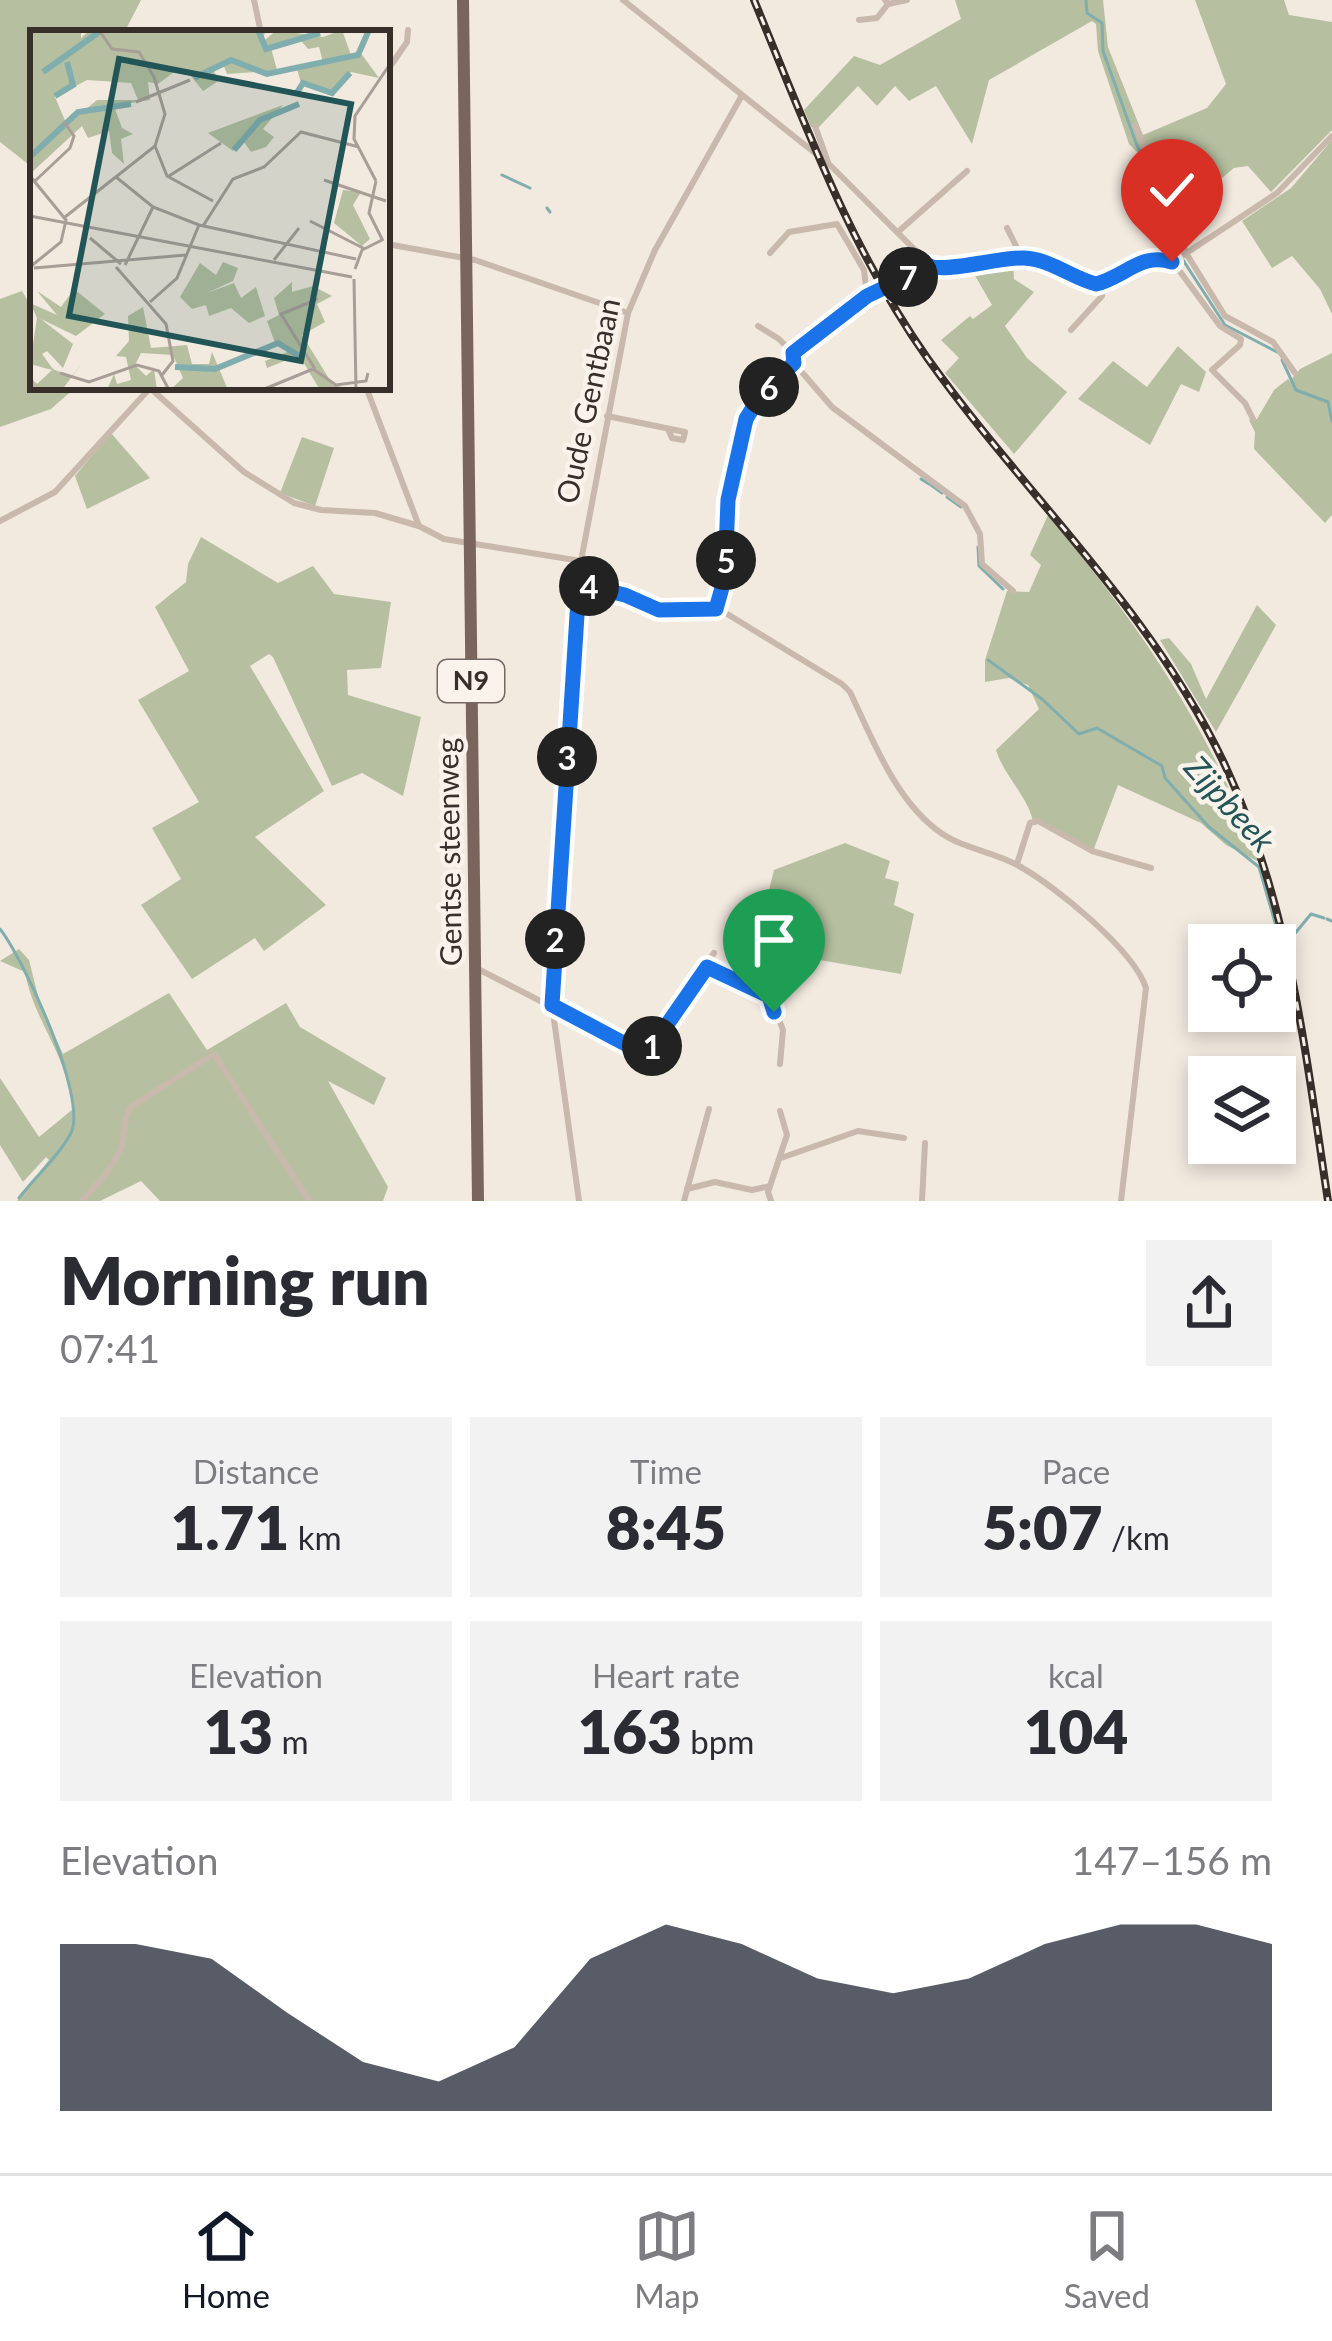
<!DOCTYPE html>
<html lang="en">
<head>
<meta charset="utf-8">
<style>
	body { margin:0; font-family:Lato,sans-serif; background:#f2f2f3; color:#2b2b33; height:100vh; display:flex; flex-direction:column; font-size:45px; white-space:nowrap }
	* { box-sizing:border-box; margin:0 }
	p { font-size:39px; color:#7c7c81 }
	.icon { flex:none; width:66px; height:66px; fill:none; stroke:currentColor; stroke-width:2; stroke-linecap:round; stroke-linejoin:round }
	.map { position:relative; height:1201px; overflow:hidden }
	.sheet { display:flex; flex-direction:column; background:#fff; flex:1 }
	.sheet>* { flex:none }
	.controls { position:absolute; left:1188px; top:924px; display:grid; gap:24px }
	.controls a { display:grid; place-items:center; width:108px; height:108px; border-radius:0px; background:#fff; box-shadow:0 6px 18px #0003; font-size:60px }
	.pin { position:absolute; display:grid; place-items:center; width:102px; height:102px; color:#fff; margin:-123px -51px; border-radius:50% 50% 50% 0; rotate:-45deg; box-shadow:0 0 12px #0007 }
	.pin .icon { rotate:45deg }
	.km { position:absolute; width:60px; height:60px; margin:-30px; border-radius:50%; background:#222; color:#fff; font-size:33px; line-height:60px; text-align:center }
	.round { display:grid; place-items:center; flex:none; width:126px; height:126px; border-radius:0px; background:#f2f2f3 }
	.headline { display:flex; align-items:center; justify-content:space-between; height:204px; padding:0 60px }
	h1 { font-size:66px; font-weight:800; line-height:90px }
	.figures { display:grid; grid-template-columns:repeat(3,1fr); gap:18px; height:204px; padding:12px 60px }
	.figures div { display:grid; align-content:center; border-radius:0px; background:#f2f2f3; text-align:center }
	.figures b { font-size:60px; font-weight:800 }
	.figures small { font-size:33px; font-weight:400 }
	.figures p { font-size:33px }
	.chart { height:336px; padding:24px 60px }
	.chart p { display:flex; justify-content:space-between }
	.chart svg { width:100%; height:216px; margin-top:12px; fill:#111827; opacity:.7 }
	.dock { display:flex; justify-content:space-around; align-items:center; height:168px; border-top:3px solid #e1e1e2; background:#fff; font-size:33px; color:#7c7c81 }
	.dock a { display:grid; justify-items:center; gap:6px }
	.dock .current { color:#111827 }
	.map>svg:first-child { display:block }
	.green { fill:#b6c0a0 }
	.lines { fill:none; stroke-linecap:round; stroke-linejoin:round }
	.stream { stroke:#80adad; stroke-width:3 }
	.street { stroke:#c9b8ac; stroke-width:6 }
	.primary { stroke:#79655c; stroke-width:12 }
	.rail-casing { stroke:#382e2a; stroke-width:8 }
	.rail { stroke:#f9f3ec; stroke-width:3; stroke-dasharray:9; stroke-linecap:butt }
	.route-casing { stroke:#fff; stroke-width:24 }
	.route { stroke:#1a73e8; stroke-width:15 }
	.labels { text-anchor:middle; stroke-width:9; stroke-linejoin:round; paint-order:stroke }
	.shield { fill:#f9f3ec; stroke:#726964; stroke-width:3 }
	.shield-label { font-size:27px; font-weight:bold; fill:#382e2a }
	.street-label { font-size:30px; fill:#382e2a; stroke:#f9f3ec }
	.water-label { font-size:33px; font-style:italic; fill:#225557; stroke:#f9f3ec }
	.inset-river { fill:none; stroke:#80adad; stroke-width:6 }
	.inset-road { fill:none; stroke:#a89e97; stroke-width:3 }
	.view { fill:#225557; fill-opacity:0.15; stroke:#225557; stroke-width:6 }
	.inset-edge { fill:none; stroke:#382e2a; stroke-width:6 }
</style>
</head>
<body>
<div class="map">
<svg width="1332" height="1201" viewBox="0 0 1332 1201">
	<rect width="100%" height="100%" fill="#f2e9df"/>
	<g class="green">
		<path d="M 0,0 L 141,0 L 124,33 L 33,33 L 33,168 L 0,142 Z"/>
		<path d="M 955,0 L 1103,0 L 1108,47 L 1143,135 L 1207,108 L 1226,84 L 1195,0 L 1284,0 L 1289,15 L 1332,22 L 1332,130 L 1271,192 L 1248,166 L 1234,168 L 1211,187 L 1202,175 L 1157,196 L 1139,154 L 1129,144 L 1098,51 L 1096,24 L 1092,21 L 989,80 L 972,144 L 936,86 L 909,101 L 895,86 L 877,106 L 858,86 L 818,128 L 811,127 L 804,110 L 854,56 L 880,65 L 961,19 Z"/>
		<path d="M 1332,140 L 1332,314 L 1320,289 L 1292,256 L 1272,268 L 1242,221 L 1291,188 Z"/>
		<path d="M 1013,262 L 1014,279 L 1034,292 L 1005,326 L 1027,358 L 1067,392 L 1014,454 L 945,373 L 959,358 L 941,340 L 970,316 L 973,319 L 992,305 L 970,267 Z"/>
		<path d="M 22,291 L 33,310 L 33,387 L 76,387 L 51,409 L 0,427 L 0,299 Z"/>
		<path d="M 1178,346 L 1206,372 L 1199,392 L 1181,384 L 1150,445 L 1078,399 L 1113,361 L 1147,387 Z"/>
		<path d="M 1332,353 L 1332,515 L 1325,523 L 1254,449 L 1255,432 L 1249,420 L 1257,419 L 1274,390 L 1288,379 L 1290,381 L 1300,369 Z"/>
		<path d="M 111,433 L 150,478 L 87,509 L 75,476 Z"/>
		<path d="M 302,437 L 334,448 L 315,506 L 280,493 Z"/>
		<path d="M 1048,515 C 1137,622 1212,730 1259,862 L 1226,845 L 1201,823 L 1118,785 L 1093,851 L 1033,821 C 1027,795 1004,776 996,750 L 1039,709 L 1028,685 L 1009,678 L 985,682 L 985,660 L 1007,591 L 1029,592 L 1041,565 L 1030,555 Z"/>
		<path d="M 201,537 L 278,583 L 313,566 L 334,594 L 391,602 L 381,668 L 347,670 L 348,695 L 421,717 L 403,796 L 362,773 L 332,786 L 273,657 L 269,654 L 250,666 L 324,791 L 255,837 L 326,905 L 264,951 L 255,938 L 192,979 L 141,905 L 181,879 L 152,828 L 199,802 L 138,700 L 189,671 L 155,607 L 186,582 L 188,564 Z"/>
		<path d="M 1257,605 L 1276,625 L 1216,732 L 1160,640 L 1169,638 L 1191,664 L 1206,699 Z"/>
		<path d="M 845,843 L 890,861 L 885,878 L 899,882 L 894,905 L 914,914 L 901,974 L 808,958 L 759,931 L 774,870 Z"/>
		<path d="M 19,949 L 29,960 L 40,1004 L 63,1054 L 169,993 L 207,1050 L 286,1003 L 300,1027 L 386,1078 L 374,1105 L 328,1081 L 388,1187 L 383,1201 L 160,1201 L 141,1181 L 100,1201 L 17,1201 L 49,1160 L 46,1157 L 23,1182 L 0,1145 L 0,1078 L 39,1137 L 73,1109 C 67,1053 34,1022 25,972 L 0,961 Z"/>
	</g>
	<g class="lines">
		<g class="stream">
			<path d="M 1086,0 L 1087,13 L 1102,23 L 1103,51 L 1136,143 L 1156,184 L 1179,253"/>
			<path d="M 502,175 L 530,188"/>
			<path d="M 547,208 L 550,212"/>
			<path d="M 1183,260 L 1225,325 L 1277,352"/>
			<path d="M 1282,360 L 1296,390 L 1328,402 L 1332,421"/>
			<path d="M 921,479 L 929,484"/>
			<path d="M 931,485 L 942,493"/>
			<path d="M 947,497 L 961,507"/>
			<path d="M 978,547 L 979,566 L 1003,589"/>
			<path d="M 988,660 L 1042,699 L 1079,734 L 1097,728 L 1162,766 L 1165,778 L 1209,827 L 1259,867 L 1280,940"/>
			<path d="M 1327,919 L 1332,921"/>
			<path d="M 0,929 C 23,958 88,1097 71,1133 C 59,1156 35,1177 19,1198"/>
			<path d="M 1292,937 L 1311,914 L 1324,918"/>
		</g>
		<g class="street">
			<path d="M 254,0 L 261,33"/>
			<path d="M 623,0 L 830,165 L 930,265"/>
			<path d="M 885,0 L 888,4 L 907,0"/>
			<path d="M 859,20 L 877,18 L 888,4"/>
			<path d="M 387,71 L 407,42 L 408,30"/>
			<path d="M 1135,125 L 1160,179 L 1186,253 L 1225,316 L 1273,342 L 1295,373"/>
			<path d="M 815,126 L 828,162"/>
			<path d="M 1007,228 L 1022,258"/>
			<path d="M 899,231 L 967,171"/>
			<path d="M 387,244 L 475,260 L 628,313"/>
			<path d="M 770,253 L 789,232 L 837,224 L 864,270 L 867,296"/>
			<path d="M 1173,262 L 1220,326 L 1241,339 L 1240,345 L 1212,370 L 1245,403 L 1253,419"/>
			<path d="M 758,326 L 779,339 L 793,353"/>
			<path d="M 1071,330 L 1102,296 L 1103,283"/>
			<path d="M 794,363 L 832,407 L 965,506 L 980,534 L 982,564 L 1013,591"/>
			<path d="M 366,387 L 419,526"/>
			<path d="M 150,388 L 244,472 L 294,503 L 321,510 L 375,513 L 419,526 L 444,539 L 581,561"/>
			<path d="M 607,416 L 685,432 L 683,440 L 672,438 L 668,429"/>
			<path d="M 0,521 L 55,492 L 151,387"/>
			<path d="M 579,583 L 625,595 L 659,609 L 693,607 L 724,612 L 842,684 L 850,692 C 873,740 896,802 941,833 C 964,849 995,852 1019,866 C 1054,885 1134,950 1146,988 L 1121,1201"/>
			<path d="M 716,609 L 725,577 L 728,500 L 746,419 L 760,396 L 794,363 L 793,353 L 867,296 L 930,265 C 946,273 1000,257 1024,258 C 1050,259 1072,278 1097,284 C 1125,277 1141,252 1173,262 L 1277,193 L 1332,136"/>
			<path d="M 1017,864 L 1030,823 L 1038,821 L 1092,851 L 1151,868"/>
			<path d="M 707,967 L 771,998 L 783,1030 L 780,1064"/>
			<path d="M 476,968 L 663,1064"/>
			<path d="M 646,1055 L 714,953"/>
			<path d="M 781,1158 L 858,1131 L 904,1138"/>
			<path d="M 687,1189 L 715,1182 L 752,1190 L 770,1186"/>
			<path d="M 82,1201 C 98,1183 115,1167 122,1144 C 126,1130 123,1117 132,1106 L 214,1054 L 309,1201"/>
			<path d="M 579,1201 L 552,1005 L 581,561 L 628,313 L 655,250 L 741,97"/>
			<path d="M 684,1201 L 709,1109"/>
			<path d="M 771,1201 L 768,1192 L 787,1135 L 780,1111"/>
			<path d="M 922,1201 L 925,1143"/>
		</g>
		<path class="primary" d="M 463,0 L 478,1201"/>
		<defs>
			<path id="rail" d="M 754,0 C 805,123 850,249 928,359 C 1025,495 1150,608 1223,761 C 1289,900 1305,1050 1328,1201"/>
		</defs>
		<use href="#rail" class="rail-casing"/>
		<use href="#rail" class="rail"/>
	</g>
	<g class="lines">
		<defs>
			<path id="route" d="M 774,1012 L 769,996 L 707,967 L 646,1055 L 552,1005 L 579,584 L 625,595 L 659,610 L 716,609 L 725,577 L 728,500 L 746,419 L 760,396 L 794,363 L 793,353 L 867,296 L 930,266 C 946,273 1000,257 1024,258 C 1050,259 1072,278 1096,284 C 1125,277 1141,252 1172,262"/>
		</defs>
		<use href="#route" class="route-casing"/>
		<use href="#route" class="route"/>
	</g>
	<g class="labels">
		<rect class="shield" x="438" y="660" width="66" height="42" rx="9"/>
		<g class="shield-label">
			<text x="471" y="690">N9</text>
		</g>
		<g class="street-label">
			<text transform="translate(589 401) rotate(-78)" y="10">Oude Gentbaan</text>
			<text transform="translate(450 852) rotate(-91)" y="10">Gentse steenweg</text>
		</g>
		<g class="water-label">
			<text transform="translate(1230 804) rotate(48)" y="12">Zijpbeek</text>
		</g>
	</g>
	<g transform="translate(30 30)">
		<rect width="360" height="360" fill="#f2e9df"/>
		<path d="M 0,0 L 51,0 L 51,8 L 60,0 L 236,0 L 231,13 L 247,0 L 293,7 L 312,0 L 321,25 L 330,22 L 349,48 L 321,42 L 302,64 L 271,53 L 267,39 L 197,44 L 193,34 L 184,42 L 190,50 L 173,61 L 156,40 L 144,42 L 128,54 L 118,52 L 120,70 L 84,76 L 92,98 L 103,104 L 91,109 L 94,134 L 82,123 L 79,101 L 58,108 L 52,96 L 0,144 ZM 268,7 L 278,19 L 289,17 L 293,32 L 247,40 L 241,18 ZM 57,50 L 101,53 L 108,70 L 67,70 L 37,95 L 25,67 ZM 253,75 L 233,99 L 244,107 L 236,117 L 221,122 L 214,112 L 203,121 L 178,103 ZM 313,160 L 331,162 L 323,175 L 340,209 L 332,216 L 304,193 ZM 193,232 L 208,238 L 203,251 L 177,263 L 204,253 L 211,268 L 226,257 L 235,286 L 219,293 L 201,278 L 179,286 L 176,275 L 162,279 L 150,267 L 170,233 L 186,245 ZM 262,252 L 262,262 L 283,256 L 302,266 L 287,274 L 295,292 L 272,305 L 303,355 L 325,360 L 290,360 L 269,325 L 237,338 L 235,331 L 260,321 L 256,314 L 225,322 L 245,313 L 237,291 L 249,285 L 244,268 ZM 44,259 L 75,284 L 46,306 L 11,289 L 43,314 L 33,338 L 17,321 L 12,324 L 23,339 L 41,347 L 52,333 L 32,360 L 0,360 L 1,348 L 7,354 L 22,340 L 0,334 L 7,288 L 0,273 L 27,285 L 7,261 L 31,277 ZM 113,277 L 121,318 L 157,315 L 162,334 L 179,334 L 182,322 L 198,360 L 140,360 L 153,348 L 143,325 L 111,323 L 105,335 L 116,346 L 124,339 L 127,360 L 77,360 L 84,344 L 87,354 L 101,350 L 96,327 L 86,326 L 99,311 L 98,286 Z" fill="#b6c0a0" fill-rule="evenodd"/>
		<path class="inset-river" d="M 228,0 L 236,19 L 290,3M 13,42 L 69,2M 164,48 L 201,30 L 237,44 L 328,25 L 339,0M 266,64 L 273,53 L 302,63 L 320,43M 25,66 L 43,55 L 37,32M 204,120 L 230,90 L 269,74M 0,127 L 48,82 L 101,74M 145,337 L 185,339 L 248,313 L 271,327"/>
		<path class="inset-road" d="M 69,0 L 82,19 L 109,22 L 124,47 L 135,84 L 125,116 L 137,146 L 183,171M 106,72 L 160,50M 0,146 L 36,190 L 31,212 L 0,237M 139,146 L 191,113M 86,147 L 123,177 L 169,195 L 326,229M 294,150 L 356,171M 5,151 L 40,118 L 44,106 L 34,92M 346,151 L 324,109 L 325,86 L 360,34M 346,151 L 339,183 L 353,211M 0,186 L 322,247M 35,187 L 125,116M 280,191 L 335,219M 173,196 L 203,149 L 234,137 L 271,102 L 329,117M 60,208 L 91,234M 244,230 L 269,198M 95,235 L 123,177M 86,237 L 136,294 L 143,331 L 132,345M 4,238 L 156,225M 325,239 L 332,220 L 352,210M 324,249 L 326,360M 120,272 L 147,248 L 169,195M 285,339 L 251,284 L 288,269M 30,343 L 59,352 L 107,335 L 129,341 L 139,360M 232,360 L 283,339 L 306,355 L 336,351 L 338,343"/>
		<path class="view" d="M 89,29 L 321,74 L 271,331 L 39,286 Z"/>
		<rect width="360" height="360" class="inset-edge"/>
	</g>
</svg>
<div class="controls">
<a><svg class="icon" aria-label="locate" viewBox="0 0 24 24"><circle cx="12" cy="12" r="6"/><path d="M12 2v4M12 18v4M2 12h4M18 12h4"/></svg></a>
<a><svg class="icon" aria-label="layers" viewBox="0 0 24 24"><path d="M12 4l9 5-9 5-9-5zM3 14l9 5 9-5"/></svg></a>
</div>
<div class="pin" style="left:774px;top:1012px;background:#1e9e55"><svg class="icon" aria-label="arrive" viewBox="0 0 24 24"><path d="M6 21V4h12l-3 4 3 4H6"/></svg></div>
<div class="pin" style="left:1172px;top:262px;background:#d93025"><svg class="icon" aria-label="check" viewBox="0 0 24 24"><path d="M5 12l5 5 9-10"/></svg></div>
<b class="km" style="left:652px;top:1046px">1</b>
<b class="km" style="left:555px;top:939px">2</b>
<b class="km" style="left:567px;top:757px">3</b>
<b class="km" style="left:589px;top:586px">4</b>
<b class="km" style="left:726px;top:560px">5</b>
<b class="km" style="left:769px;top:387px">6</b>
<b class="km" style="left:908px;top:277px">7</b>
</div>
<section class="sheet">
<div class="headline"><div><h1>Morning run</h1><p>07:41</p></div><a class="round"><svg class="icon" aria-label="share" viewBox="0 0 24 24"><path d="M12 15V3M7 8l5-5 5 5M5 13v7h14v-7"/></svg></a></div>
<div class="figures">
<div><p>Distance</p><b>1.71<small> km</small></b></div>
<div><p>Time</p><b>8:45</b></div>
<div><p>Pace</p><b>5:07<small> /km</small></b></div>
</div>
<div class="figures">
<div><p>Elevation</p><b>13<small> m</small></b></div>
<div><p>Heart rate</p><b>163<small> bpm</small></b></div>
<div><p>kcal</p><b>104</b></div>
</div>
<div class="chart"><p><span>Elevation</span>147–156 m</p>
<svg viewBox="0 0 160 44" preserveAspectRatio="none"><path d="M0 44V10L10 10L20 13L30 24L40 34L50 38L60 31L70 13L80 6L90 10L100 17L110 20L120 17L130 10L140 6L150 6L160 10V44z"/></svg>
</div>
</section>
<nav class="dock">
<a class="current"><svg class="icon" aria-label="home" viewBox="0 0 24 24"><path d="M3 11l9-7 9 7M6 9v11h12V9"/></svg>Home</a>
<a><svg class="icon" aria-label="map" viewBox="0 0 24 24"><path d="M3 6l6-2 6 2 6-2v14l-6 2-6-2-6 2zM9 4v14M15 6v14"/></svg>Map</a>
<a><svg class="icon" aria-label="saved" viewBox="0 0 24 24"><path d="M7 4h10v16l-5-4-5 4z"/></svg>Saved</a>
</nav>
</body>
</html>
